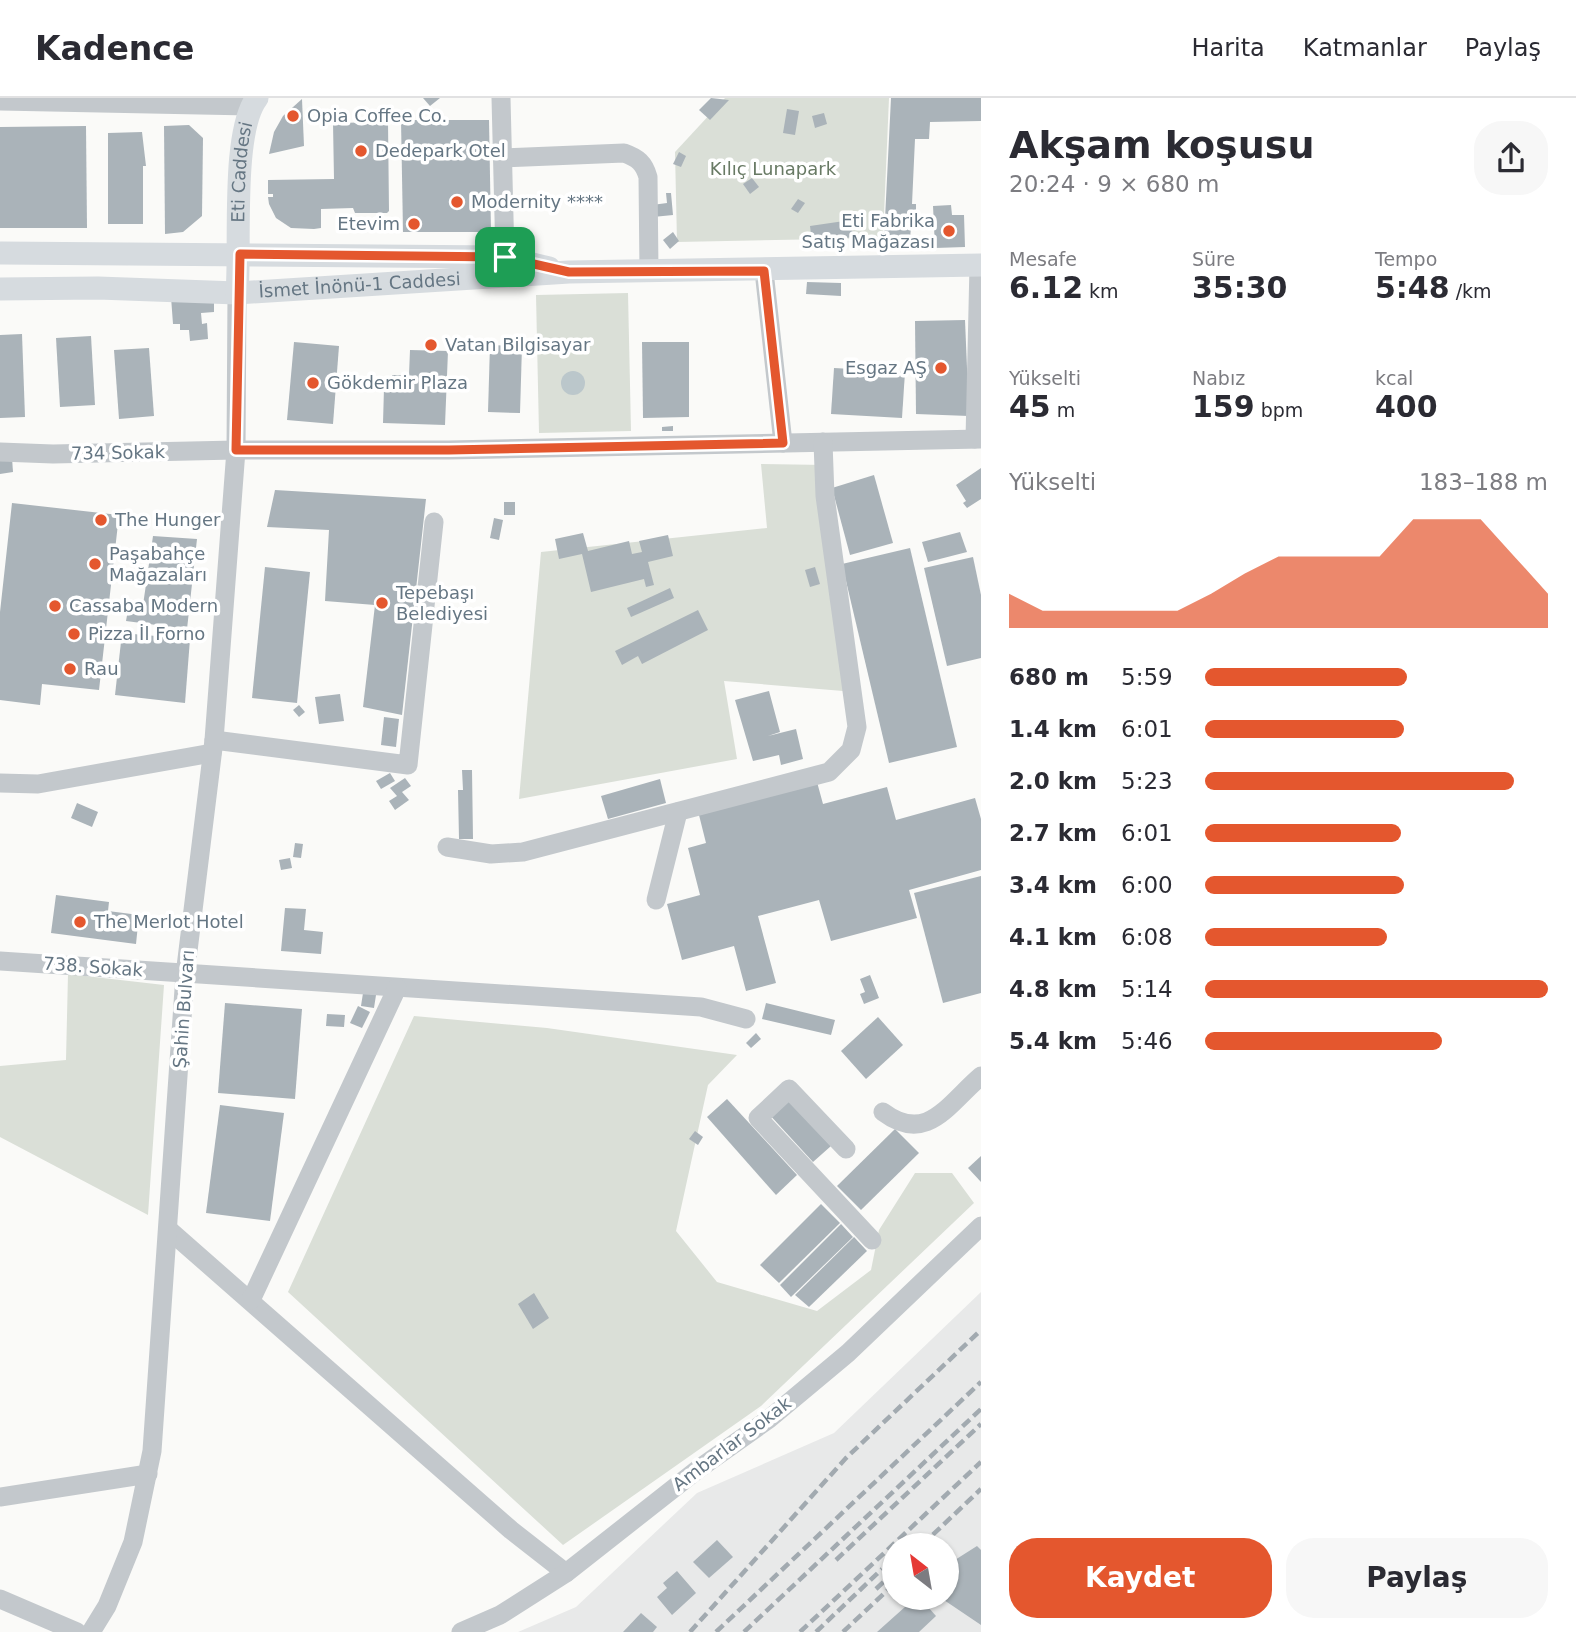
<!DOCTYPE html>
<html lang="tr">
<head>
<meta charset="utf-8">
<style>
	body { margin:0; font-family:"DejaVu Sans",sans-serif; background:#f7f7f7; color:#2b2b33; height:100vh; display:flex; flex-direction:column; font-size:26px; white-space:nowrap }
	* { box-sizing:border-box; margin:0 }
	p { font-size:23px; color:#7c7c81 }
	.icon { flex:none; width:38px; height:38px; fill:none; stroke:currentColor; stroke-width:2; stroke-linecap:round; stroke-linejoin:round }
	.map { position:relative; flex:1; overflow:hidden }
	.side { display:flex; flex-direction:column; background:#fff; width:595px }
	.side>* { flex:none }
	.needle { width:46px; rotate:329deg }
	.tools { position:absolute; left:882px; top:1435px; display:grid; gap:14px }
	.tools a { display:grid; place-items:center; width:77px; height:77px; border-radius:50%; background:#fff; box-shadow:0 2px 5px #0004; font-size:35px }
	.pin { position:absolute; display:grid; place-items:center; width:60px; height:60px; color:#fff; margin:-30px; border-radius:14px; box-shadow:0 4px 10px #0006 }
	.round { display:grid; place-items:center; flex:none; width:74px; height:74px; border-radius:28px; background:#f7f7f7 }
	.headline { display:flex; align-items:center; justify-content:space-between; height:119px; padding:0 28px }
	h1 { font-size:38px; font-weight:600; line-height:52px }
	.metrics { display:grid; grid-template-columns:repeat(3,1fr); gap:10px; height:119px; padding:7px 28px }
	.metrics div { display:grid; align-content:center }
	.metrics b { font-size:30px; font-weight:600 }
	.metrics small { font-size:19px; font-weight:400 }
	.metrics p { font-size:19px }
	.chart { height:196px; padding:14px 28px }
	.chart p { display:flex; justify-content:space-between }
	.chart svg { width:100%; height:126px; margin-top:7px; fill:#e4572e; opacity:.7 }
	.primary-button { display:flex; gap:14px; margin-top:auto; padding:14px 28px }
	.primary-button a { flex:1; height:80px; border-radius:28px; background:#e4572e; color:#fff; font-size:28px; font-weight:600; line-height:80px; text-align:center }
	.primary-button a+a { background:#f7f7f7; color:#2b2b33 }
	ul { padding:0 28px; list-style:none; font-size:23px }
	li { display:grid; grid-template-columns:112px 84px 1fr; align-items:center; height:52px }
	li i { height:18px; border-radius:9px; background:#e4572e }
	header { display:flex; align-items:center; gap:42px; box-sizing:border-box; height:98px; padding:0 35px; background:#fff; border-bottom:2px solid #e1e1e2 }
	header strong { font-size:33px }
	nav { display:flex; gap:38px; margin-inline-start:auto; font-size:24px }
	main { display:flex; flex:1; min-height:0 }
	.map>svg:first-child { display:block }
	.built { fill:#e8e9e9; fill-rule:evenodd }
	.green { fill:#dadfd7 }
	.water { fill:#bbc7cb }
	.building { fill:#aab3b9 }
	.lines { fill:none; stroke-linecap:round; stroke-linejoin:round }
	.minor { stroke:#c3c8cc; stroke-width:19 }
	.major { stroke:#d6dbdf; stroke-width:23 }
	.rail { stroke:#a2aab0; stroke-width:4.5; stroke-dasharray:10 5; stroke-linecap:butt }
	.route-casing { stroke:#fff; stroke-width:14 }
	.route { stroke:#e4572e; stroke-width:9 }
	.poi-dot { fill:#e4572e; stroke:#fff; stroke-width:2.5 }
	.labels { text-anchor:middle; stroke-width:7; stroke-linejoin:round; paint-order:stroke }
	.poi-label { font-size:18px; fill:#657683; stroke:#fff; text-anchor:start }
	.park-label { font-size:18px; fill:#687a64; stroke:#fff }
	.street-label { font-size:18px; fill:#657683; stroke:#fff }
</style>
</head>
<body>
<header>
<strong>Kadence</strong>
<nav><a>Harita</a><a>Katmanlar</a><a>Paylaş</a></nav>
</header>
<main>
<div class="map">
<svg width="981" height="1534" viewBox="0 0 981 1534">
	<rect width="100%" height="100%" fill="#fafaf8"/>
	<path class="built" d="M 981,1194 L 981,1534 L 518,1534 L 576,1509 L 697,1395 L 834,1335 ZM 894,1447 L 947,1447 L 947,1500 L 894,1500 Z"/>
	<g class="green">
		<path d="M 725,0 L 889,0 L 883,140 L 677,144 L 675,54 Z"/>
		<path d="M 628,195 L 631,333 L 539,335 L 536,197 Z"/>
		<path d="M 761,366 L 826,367 L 855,594 L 724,583 L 737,661 L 519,701 L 541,454 L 767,430 Z"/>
		<path d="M 68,876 L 164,887 L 148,1117 L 0,1039 L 0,968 L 66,962 Z"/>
		<path d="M 414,918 L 547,930 L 737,957 L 708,987 L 676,1133 L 717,1184 L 817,1213 L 871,1172 L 879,1132 L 915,1075 L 952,1075 L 974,1105 L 761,1308 L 563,1447 L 288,1194 Z"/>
	</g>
	<circle class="water" cx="573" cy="285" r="12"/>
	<g class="building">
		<path d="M 423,0 L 440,0 L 430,8 Z"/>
		<path d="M 711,0 L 729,2 L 710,22 L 699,12 Z"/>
		<path d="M 891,0 L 981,0 L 981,23 L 930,24 L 929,41 L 915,41 L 912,106 L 916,106 L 916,118 L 912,117 L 910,141 L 884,141 Z"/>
		<path d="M 302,1 L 304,48 L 269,56 L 274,34 L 283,18 Z"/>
		<path d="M 787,11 L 799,13 L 795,37 L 783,35 Z"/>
		<path d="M 824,15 L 827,26 L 815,30 L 812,18 Z"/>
		<path d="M 401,22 L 489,22 L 491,134 L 403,134 Z"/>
		<path d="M 388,24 L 389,113 L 387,115 L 355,115 L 353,110 L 321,111 L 321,130 L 314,131 L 291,130 L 276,120 L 269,106 L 268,99 L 273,99 L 273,96 L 268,96 L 268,82 L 334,81 L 333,25 Z"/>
		<path d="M 189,27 L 203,40 L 202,118 L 183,134 L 165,136 L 164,28 Z"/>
		<path d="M 86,28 L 87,130 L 0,130 L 0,29 Z"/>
		<path d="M 142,34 L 146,68 L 143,68 L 143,126 L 108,126 L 108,35 Z"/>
		<path d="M 679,54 L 686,58 L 681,69 L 673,66 Z"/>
		<path d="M 752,80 L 759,89 L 750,96 L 743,86 Z"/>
		<path d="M 666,95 L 671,95 L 673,117 L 653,119 L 652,107 L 667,105 Z"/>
		<path d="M 798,101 L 805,105 L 798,115 L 791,111 Z"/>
		<path d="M 951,107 L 952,117 L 964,117 L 965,149 L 935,150 L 933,108 Z"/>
		<path d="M 851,122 L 853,139 L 812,145 L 810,128 Z"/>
		<path d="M 673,134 L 679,143 L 670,151 L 663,142 Z"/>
		<path d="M 807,184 L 841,185 L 841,198 L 806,196 Z"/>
		<path d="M 214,197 L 214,214 L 201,215 L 202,226 L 207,225 L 208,241 L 190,243 L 189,232 L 180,232 L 180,226 L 173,226 L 171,199 Z"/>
		<path d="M 965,222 L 969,318 L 916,316 L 915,223 Z"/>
		<path d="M 22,236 L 25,319 L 0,320 L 0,237 Z"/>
		<path d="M 91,238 L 95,307 L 60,309 L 56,240 Z"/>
		<path d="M 294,244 L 339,248 L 333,326 L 287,322 Z"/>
		<path d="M 642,244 L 689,244 L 689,319 L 643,320 Z"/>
		<path d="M 490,247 L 522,248 L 520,315 L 488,314 Z"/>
		<path d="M 149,250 L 154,318 L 119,321 L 114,252 Z"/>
		<path d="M 410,252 L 448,253 L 445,327 L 383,325 L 384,290 L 392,290 L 392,277 L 409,277 Z"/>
		<path d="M 834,270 L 905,274 L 902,320 L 831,316 Z"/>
		<path d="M 673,328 L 673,333 L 662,333 L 662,329 Z"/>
		<path d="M 12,360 L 13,374 L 0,376 L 0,361 Z"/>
		<path d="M 981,370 L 981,401 L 967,410 L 963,405 L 966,403 L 956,387 Z"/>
		<path d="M 874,377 L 893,445 L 850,457 L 832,390 Z"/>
		<path d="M 275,392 L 426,401 L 402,617 L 363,609 L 375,507 L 325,503 L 329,432 L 267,429 Z"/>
		<rect x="504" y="404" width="11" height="13"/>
		<path d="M 12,405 L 119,417 L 99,592 L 42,586 L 40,607 L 0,602 L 0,514 Z"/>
		<path d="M 494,420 L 503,422 L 499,442 L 490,440 Z"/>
		<path d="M 960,434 L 967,454 L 928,464 L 922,444 Z"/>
		<path d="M 583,435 L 588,453 L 629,443 L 632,456 L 642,454 L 639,443 L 668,437 L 673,458 L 648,464 L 654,487 L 646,489 L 644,481 L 591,494 L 582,456 L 559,461 L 555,441 Z"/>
		<path d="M 153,438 L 197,441 L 187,531 L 126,523 L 129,506 L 143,507 Z"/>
		<path d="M 910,450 L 957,649 L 889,665 L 842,466 Z"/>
		<path d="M 973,459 L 981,497 L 981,560 L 947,568 L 924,470 Z"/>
		<path d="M 265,469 L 310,474 L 297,605 L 252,600 Z"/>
		<path d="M 815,469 L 820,486 L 810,489 L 805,472 Z"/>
		<path d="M 670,490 L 674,500 L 631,519 L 627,510 Z"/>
		<path d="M 698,512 L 708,532 L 642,566 L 638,558 L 622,567 L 615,553 Z"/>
		<path d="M 122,535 L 190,541 L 185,605 L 115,597 Z"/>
		<path d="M 769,593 L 780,634 L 768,638 L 796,631 L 803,661 L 781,667 L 779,657 L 753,663 L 735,602 Z"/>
		<path d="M 340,596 L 344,623 L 319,626 L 315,599 Z"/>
		<path d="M 299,607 L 305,614 L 299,619 L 293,612 Z"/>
		<path d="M 384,619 L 399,621 L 396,649 L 381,647 Z"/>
		<path d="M 462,672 L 472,672 L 473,741 L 459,741 L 458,692 L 463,692 Z"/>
		<path d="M 390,675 L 395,683 L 381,691 L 376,683 Z"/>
		<path d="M 405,680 L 411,688 L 402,694 L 409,702 L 395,712 L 389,703 L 397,698 L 390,690 Z"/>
		<path d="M 660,681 L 666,705 L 608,721 L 601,698 Z"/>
		<path d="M 817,684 L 823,706 L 887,689 L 896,722 L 975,700 L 981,721 L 981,772 L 909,792 L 917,820 L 831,843 L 819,802 L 758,818 L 776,885 L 746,893 L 734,848 L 682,862 L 667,806 L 700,797 L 688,750 L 706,745 L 699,717 Z"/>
		<path d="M 77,705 L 98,714 L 92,729 L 71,720 Z"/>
		<path d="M 295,745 L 303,746 L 301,760 L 293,759 Z"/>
		<path d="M 290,760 L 292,770 L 281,772 L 279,762 Z"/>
		<path d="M 981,778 L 981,895 L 943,905 L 914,795 Z"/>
		<path d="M 56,797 L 109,804 L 108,813 L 139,817 L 136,846 L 51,835 Z"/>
		<path d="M 285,810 L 306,811 L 304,832 L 323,834 L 321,856 L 281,853 Z"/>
		<path d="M 870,877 L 879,900 L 864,906 L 860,896 L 865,894 L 860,881 Z"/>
		<path d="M 363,895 L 376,897 L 374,910 L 361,908 Z"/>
		<path d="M 225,905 L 302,911 L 295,1001 L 218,995 Z"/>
		<path d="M 766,905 L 835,922 L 831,937 L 762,921 Z"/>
		<path d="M 358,908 L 370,914 L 362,930 L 350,925 Z"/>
		<path d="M 327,916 L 345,917 L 344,929 L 326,928 Z"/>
		<path d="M 878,919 L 903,947 L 866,981 L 841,953 Z"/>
		<path d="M 756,935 L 761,941 L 751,950 L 746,945 Z"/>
		<path d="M 786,999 L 831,1048 L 813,1064 L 768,1015 Z"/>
		<path d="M 727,1001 L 797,1077 L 776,1097 L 707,1019 Z"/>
		<path d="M 220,1007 L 284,1015 L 270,1123 L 206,1115 Z"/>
		<path d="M 895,1031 L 919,1055 L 861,1112 L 837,1088 Z"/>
		<path d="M 695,1033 L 703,1039 L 698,1047 L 689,1041 Z"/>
		<path d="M 981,1058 L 981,1084 L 968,1070 Z"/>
		<path d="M 821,1106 L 840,1125 L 779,1185 L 760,1167 Z"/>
		<path d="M 841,1126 L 853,1139 L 791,1199 L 780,1187 Z"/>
		<path d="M 854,1139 L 867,1153 L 809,1209 L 795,1197 Z"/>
		<path d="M 534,1195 L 549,1220 L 533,1231 L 518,1206 Z"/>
		<path d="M 717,1442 L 733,1459 L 709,1480 L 693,1464 Z"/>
		<path d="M 977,1448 L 981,1452 L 981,1527 L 941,1500 L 947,1500 L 947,1467 Z"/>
		<path d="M 677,1473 L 696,1495 L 672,1517 L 657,1499 L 667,1490 L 663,1485 Z"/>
		<path d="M 915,1500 L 920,1500 L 936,1518 L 919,1534 L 877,1534 Z"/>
		<path d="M 641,1515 L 657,1529 L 653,1534 L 623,1534 Z"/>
	</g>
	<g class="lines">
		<g class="minor">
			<path d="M 501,0 L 505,159"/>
			<path d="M 0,3 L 250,8"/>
			<path d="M 502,60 L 624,55 C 638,60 644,65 648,79 L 649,173"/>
			<path d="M 764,173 L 783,345"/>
			<path d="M 975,341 L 979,167"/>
			<path d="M 0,354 L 53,356 L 236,352 L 448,352 L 981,341"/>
			<path d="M 214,642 L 408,667 L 434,424"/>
			<path d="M 0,685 L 38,686 L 212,655"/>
			<path d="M 447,749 L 491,756 L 523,754 L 829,674 L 851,652 L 857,629 L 825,398 L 823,344"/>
			<path d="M 656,802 L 678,714"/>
			<path d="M 0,863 L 701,909 L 746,921"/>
			<path d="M 883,1014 C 927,1047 948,1006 981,978"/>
			<path d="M 846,1051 L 789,991 L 758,1020 L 872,1142"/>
			<path d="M 169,1132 L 511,1432 L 566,1475"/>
			<path d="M 251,1202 L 397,890"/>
			<path d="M 0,1399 L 148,1376"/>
			<path d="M 0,1501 L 77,1534"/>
			<path d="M 91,1534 L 107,1508 L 133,1444 L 152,1353 L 185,877 L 214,642 L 236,352 L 237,195"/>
			<path d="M 461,1534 L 500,1517 L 566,1475 L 697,1372 L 769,1321 L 848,1255 L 981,1128"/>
		</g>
		<g class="major">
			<path d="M 0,155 L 503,159 L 549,170"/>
			<path id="s1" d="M 0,191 L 98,190 L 237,195 L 569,174 L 981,167"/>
			<path id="s2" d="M 237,195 C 241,149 231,34 257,0"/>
		</g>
		<g class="rail">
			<path d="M 922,1447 L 981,1391"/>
			<path d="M 836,1462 L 981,1326"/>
			<path d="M 876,1491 L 894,1474"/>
			<path d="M 690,1534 L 846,1360 L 981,1232"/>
			<path d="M 716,1534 L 981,1284"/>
			<path d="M 744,1534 L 981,1311"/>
			<path d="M 800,1534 L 981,1364"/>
			<path d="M 816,1534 L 882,1471"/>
			<path d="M 843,1534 L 892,1488"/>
		</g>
	</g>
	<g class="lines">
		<defs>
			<path id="route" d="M 240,156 L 503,159 L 569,174 L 764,173 L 783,345 L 449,352 L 236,352 Z"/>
		</defs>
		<use href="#route" class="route-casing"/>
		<use href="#route" class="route"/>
	</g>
	<g class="poi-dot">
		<circle cx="293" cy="18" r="7"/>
		<circle cx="361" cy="53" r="7"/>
		<circle cx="457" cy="104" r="7"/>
		<circle cx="414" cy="126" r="7"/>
		<circle cx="949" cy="133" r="7"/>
		<circle cx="431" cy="247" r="7"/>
		<circle cx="941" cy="270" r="7"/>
		<circle cx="313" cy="285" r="7"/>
		<circle cx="101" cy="422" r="7"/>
		<circle cx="95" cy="466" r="7"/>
		<circle cx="382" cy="505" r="7"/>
		<circle cx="55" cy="508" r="7"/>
		<circle cx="74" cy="536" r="7"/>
		<circle cx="70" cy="571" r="7"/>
		<circle cx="80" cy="824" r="7"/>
	</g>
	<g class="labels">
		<g class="poi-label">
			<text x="307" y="24">Opia Coffee Co.</text>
			<text x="375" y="59">Dedepark Otel</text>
			<text x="471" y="110">Modernity ****</text>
			<text x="935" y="129" text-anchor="end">Eti Fabrika<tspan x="935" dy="21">Satış Mağazası</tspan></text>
			<text x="400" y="132" text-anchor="end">Etevim</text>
			<text x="445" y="253">Vatan Bilgisayar</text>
			<text x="927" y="276" text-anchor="end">Esgaz AŞ</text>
			<text x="327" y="291">Gökdemir Plaza</text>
			<text x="115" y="428">The Hunger</text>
			<text x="109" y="462">Paşabahçe<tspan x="109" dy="21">Mağazaları</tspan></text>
			<text x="396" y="501">Tepebaşı<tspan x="396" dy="21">Belediyesi</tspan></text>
			<text x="69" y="514">Cassaba Modern</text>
			<text x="88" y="542">Pizza İl Forno</text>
			<text x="84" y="577">Rau</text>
			<text x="94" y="830">The Merlot Hotel</text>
		</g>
		<g class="park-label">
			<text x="773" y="77">Kılıç Lunapark</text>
		</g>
		<g class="street-label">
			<text dy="6" stroke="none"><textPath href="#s2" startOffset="121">Eti Caddesi</textPath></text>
			<text dy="6" stroke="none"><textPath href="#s1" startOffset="360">İsmet İnönü-1 Caddesi</textPath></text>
			<text transform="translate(118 355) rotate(-1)" y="6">734 Sokak</text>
			<text transform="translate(93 869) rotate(4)" y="6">738. Sokak</text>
			<text transform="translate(184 911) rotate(-86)" y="6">Şahin Bulvarı</text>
			<text transform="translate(732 1346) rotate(-37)" y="6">Ambarlar Sokak</text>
		</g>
	</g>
</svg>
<div class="tools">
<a><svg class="needle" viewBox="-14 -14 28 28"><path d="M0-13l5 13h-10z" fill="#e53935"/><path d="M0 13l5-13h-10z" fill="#7c7c81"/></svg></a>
</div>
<div class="pin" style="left:505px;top:159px;background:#1e9e55"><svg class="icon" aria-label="arrive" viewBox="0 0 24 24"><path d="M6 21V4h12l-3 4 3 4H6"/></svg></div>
</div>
<section class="side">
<div class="headline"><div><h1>Akşam koşusu</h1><p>20:24 · 9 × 680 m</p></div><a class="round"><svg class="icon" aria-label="share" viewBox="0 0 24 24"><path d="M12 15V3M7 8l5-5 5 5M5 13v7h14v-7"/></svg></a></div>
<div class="metrics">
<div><p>Mesafe</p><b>6.12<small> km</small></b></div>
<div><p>Süre</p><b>35:30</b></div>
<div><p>Tempo</p><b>5:48<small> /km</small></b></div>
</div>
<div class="metrics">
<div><p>Yükselti</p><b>45<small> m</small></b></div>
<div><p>Nabız</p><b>159<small> bpm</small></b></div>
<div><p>kcal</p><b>400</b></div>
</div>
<div class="chart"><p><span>Yükselti</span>183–188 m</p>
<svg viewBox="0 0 160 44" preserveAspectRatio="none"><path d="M0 44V32L10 38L20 38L30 38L40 38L50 38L60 32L70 25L80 19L90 19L100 19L110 19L120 6L130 6L140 6L150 19L160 32V44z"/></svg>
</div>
<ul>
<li><b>680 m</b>5:59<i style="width:59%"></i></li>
<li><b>1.4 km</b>6:01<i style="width:58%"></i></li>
<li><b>2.0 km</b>5:23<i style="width:90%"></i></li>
<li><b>2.7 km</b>6:01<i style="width:57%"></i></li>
<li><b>3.4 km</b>6:00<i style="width:58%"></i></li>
<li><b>4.1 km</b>6:08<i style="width:53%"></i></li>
<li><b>4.8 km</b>5:14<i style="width:100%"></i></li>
<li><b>5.4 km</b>5:46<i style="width:69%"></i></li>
</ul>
<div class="primary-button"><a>Kaydet</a><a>Paylaş</a></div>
</section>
</main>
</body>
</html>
